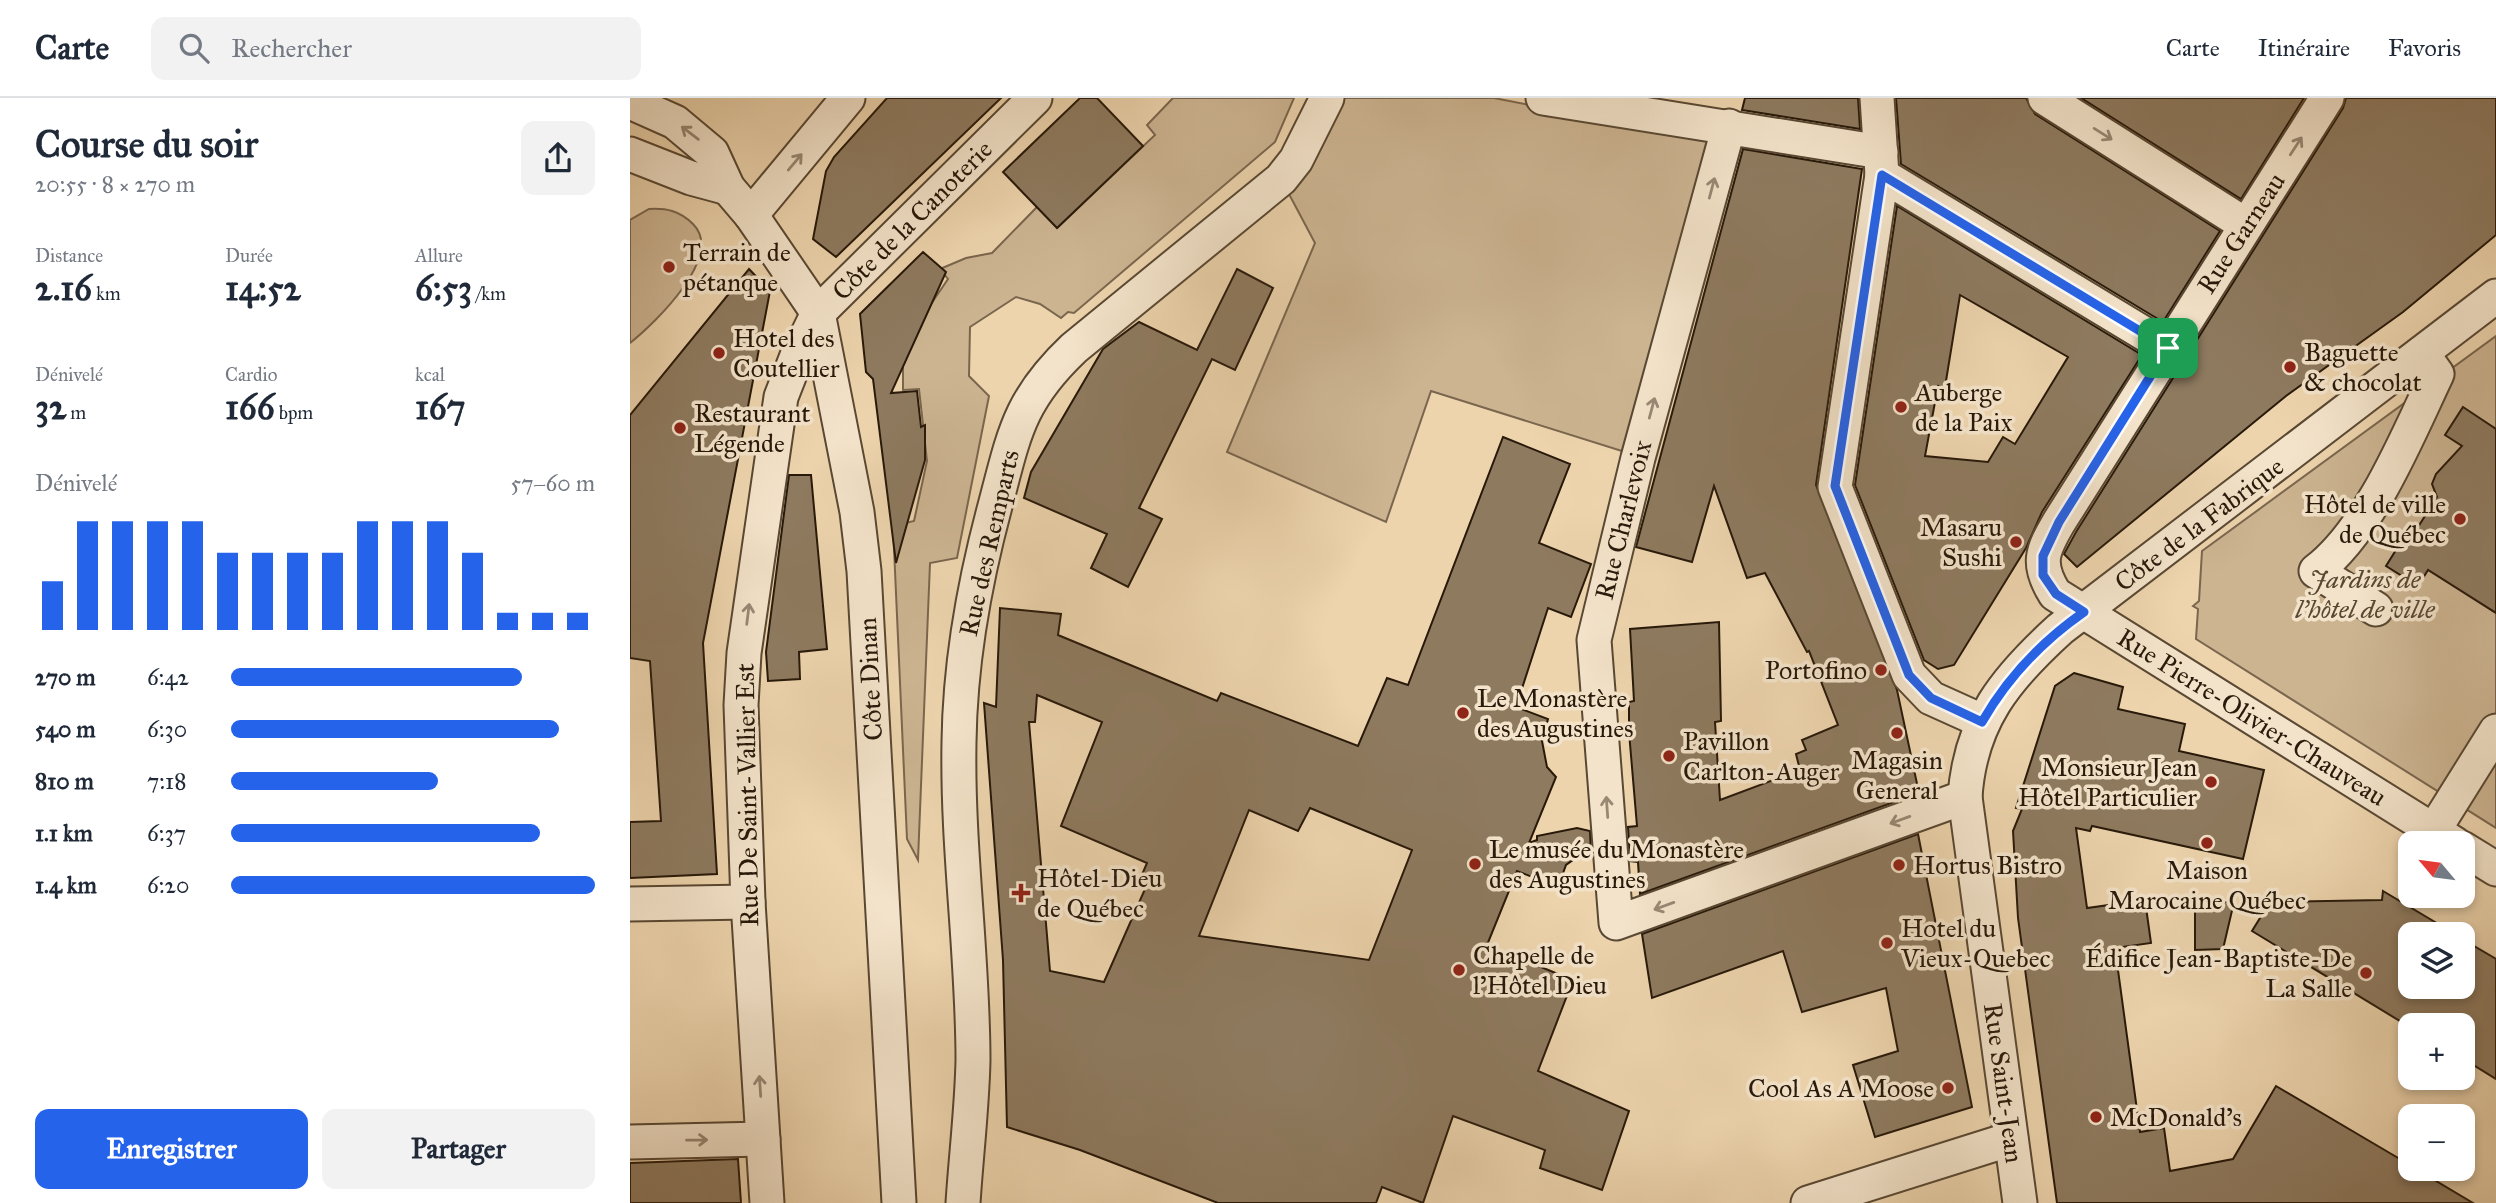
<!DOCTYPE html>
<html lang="fr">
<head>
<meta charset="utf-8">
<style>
	body { margin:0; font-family:"IM FELL Great Primer",serif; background:#f2f2f3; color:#1f2937; height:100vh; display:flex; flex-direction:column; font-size:26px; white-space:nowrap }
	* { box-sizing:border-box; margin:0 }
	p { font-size:23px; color:#747a83 }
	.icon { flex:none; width:38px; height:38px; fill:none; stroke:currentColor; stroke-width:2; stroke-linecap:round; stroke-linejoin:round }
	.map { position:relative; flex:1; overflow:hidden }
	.side { display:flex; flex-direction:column; background:#fff; width:630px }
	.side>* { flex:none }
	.needle { width:46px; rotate:299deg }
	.buttons { position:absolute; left:1768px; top:733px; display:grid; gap:14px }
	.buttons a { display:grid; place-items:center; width:77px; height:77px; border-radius:14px; background:#fff; box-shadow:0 4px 10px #0003; font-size:35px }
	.pin { position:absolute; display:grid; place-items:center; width:60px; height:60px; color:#fff; margin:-30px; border-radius:14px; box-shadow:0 4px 10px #0006 }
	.round { display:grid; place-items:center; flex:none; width:74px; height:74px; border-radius:14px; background:#f2f2f3 }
	.headline { display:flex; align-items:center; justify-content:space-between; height:119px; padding:0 35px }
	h1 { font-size:38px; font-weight:700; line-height:52px }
	.figures { display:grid; grid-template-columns:repeat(3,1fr); gap:10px; height:119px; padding:7px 35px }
	.figures div { display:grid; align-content:center }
	.figures b { font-size:35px; font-weight:700 }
	.figures small { font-size:19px; font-weight:400 }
	.figures p { font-size:19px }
	.chart { height:196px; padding:14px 35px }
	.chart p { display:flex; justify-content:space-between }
	.chart svg { width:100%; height:126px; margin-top:7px; stroke:#2563eb; stroke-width:6 }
	.cta { display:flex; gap:14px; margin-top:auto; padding:14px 35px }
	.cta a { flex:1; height:80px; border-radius:14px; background:#2563eb; color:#fff; font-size:28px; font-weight:700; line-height:80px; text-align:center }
	.cta a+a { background:#f2f2f3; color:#1f2937 }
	ul { padding:0 35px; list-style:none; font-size:23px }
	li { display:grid; grid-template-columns:112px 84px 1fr; align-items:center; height:52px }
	li i { height:18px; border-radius:9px; background:#2563eb }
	header { display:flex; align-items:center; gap:42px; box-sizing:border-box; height:98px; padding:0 35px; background:#fff; border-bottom:2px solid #e0e1e3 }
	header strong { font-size:33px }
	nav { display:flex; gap:38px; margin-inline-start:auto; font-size:24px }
	.search { width:490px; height:63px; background:#f2f2f3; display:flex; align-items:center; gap:18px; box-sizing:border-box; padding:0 24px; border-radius:14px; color:#747a83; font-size:26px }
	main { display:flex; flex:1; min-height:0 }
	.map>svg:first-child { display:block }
	.green { fill:#ccb491; stroke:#7a664e; stroke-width:2 }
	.building { fill:#8e7a5f; stroke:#28190a; stroke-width:2; fill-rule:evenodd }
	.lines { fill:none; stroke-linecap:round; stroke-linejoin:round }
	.minor-casing { stroke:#594833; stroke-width:37 }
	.minor { stroke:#f3e3ca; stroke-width:33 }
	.oneway { stroke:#988874 }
	.route-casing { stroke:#fff; stroke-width:14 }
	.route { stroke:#2563eb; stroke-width:9 }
	.poi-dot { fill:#8f2418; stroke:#f3e3ca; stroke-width:2.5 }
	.labels { text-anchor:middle; stroke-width:7; stroke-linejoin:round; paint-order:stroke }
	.street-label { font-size:26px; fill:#28190a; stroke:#f3e3ca }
	.poi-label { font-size:26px; fill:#28190a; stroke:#f3e3ca; text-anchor:start }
	.park-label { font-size:26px; font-style:italic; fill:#594832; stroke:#f3e3ca }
</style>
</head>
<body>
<header>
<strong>Carte</strong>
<div class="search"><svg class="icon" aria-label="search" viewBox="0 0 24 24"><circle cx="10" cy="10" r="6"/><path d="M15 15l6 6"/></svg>Rechercher</div>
<nav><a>Carte</a><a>Itinéraire</a><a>Favoris</a></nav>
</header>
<main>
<section class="side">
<div class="headline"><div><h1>Course du soir</h1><p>20:55 · 8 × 270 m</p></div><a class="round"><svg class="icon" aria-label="share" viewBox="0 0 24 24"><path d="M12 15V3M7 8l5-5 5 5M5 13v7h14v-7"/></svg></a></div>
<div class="figures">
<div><p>Distance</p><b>2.16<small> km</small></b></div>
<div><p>Durée</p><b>14:52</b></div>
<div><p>Allure</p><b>6:53<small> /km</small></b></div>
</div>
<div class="figures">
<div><p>Dénivelé</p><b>32<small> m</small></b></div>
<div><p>Cardio</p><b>166<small> bpm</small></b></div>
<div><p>kcal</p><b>167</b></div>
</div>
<div class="chart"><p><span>Dénivelé</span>57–60 m</p>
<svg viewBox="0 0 160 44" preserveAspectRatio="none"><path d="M5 44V27M15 44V6M25 44V6M35 44V6M45 44V6M55 44V17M65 44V17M75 44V17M85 44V17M95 44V6M105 44V6M115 44V6M125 44V17M135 44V38M145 44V38M155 44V38"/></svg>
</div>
<ul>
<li><b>270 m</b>6:42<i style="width:80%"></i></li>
<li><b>540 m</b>6:30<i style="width:90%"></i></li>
<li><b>810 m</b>7:18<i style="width:57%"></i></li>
<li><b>1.1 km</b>6:37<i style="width:85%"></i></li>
<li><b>1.4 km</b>6:20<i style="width:100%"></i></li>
</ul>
<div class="cta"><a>Enregistrer</a><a>Partager</a></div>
</section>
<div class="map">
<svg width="1866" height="1105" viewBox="0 0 1866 1105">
	<rect width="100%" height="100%" fill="#edd4ad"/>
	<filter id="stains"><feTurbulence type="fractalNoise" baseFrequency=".00286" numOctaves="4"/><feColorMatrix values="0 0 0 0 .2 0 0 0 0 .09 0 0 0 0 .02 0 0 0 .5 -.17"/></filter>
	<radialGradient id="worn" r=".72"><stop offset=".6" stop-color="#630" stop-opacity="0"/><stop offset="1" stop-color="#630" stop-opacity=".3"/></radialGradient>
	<g class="green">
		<path d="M 543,0 L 664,0 L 645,44 L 444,215 L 438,214 L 431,220 L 410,206 L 386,199 L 340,229 L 339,278 L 359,298 L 327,460 L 300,465 L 288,762 L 277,741 L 263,428 L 284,423 L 297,363 L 289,291 L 273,292 L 273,247 L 318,181 L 310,171 L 336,160 L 362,155 L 407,109 L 428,129 L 525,37 L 517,27 Z"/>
		<path d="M 697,0 L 864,0 L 1087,44 L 995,354 L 801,293 L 756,424 L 597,354 L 685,145 L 651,81 Z"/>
		<path d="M 19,111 C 37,110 50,113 63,126 C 95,158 25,225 0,245 L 0,122 Z"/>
		<path d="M 1866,238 L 1866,730 L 1566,541 L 1568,511 L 1563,508 L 1569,503 L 1572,453 Z"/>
	</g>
	<g class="building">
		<path d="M 257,0 L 371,0 L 206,159 L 183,141 L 196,73 L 204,59 Z"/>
		<path d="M 450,0 L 467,0 L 513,48 L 427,130 L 373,74 Z"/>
		<path d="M 1115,0 L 1228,0 L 1230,31 L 1112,12 Z"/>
		<path d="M 1266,0 L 1396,0 L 1405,16 L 1590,133 L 1533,224 L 1271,66 Z"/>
		<path d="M 1451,0 L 1674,0 L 1611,101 Z"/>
		<path d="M 1716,0 L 1866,0 L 1866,137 L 1773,214 L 1656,298 L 1447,469 L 1434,456 L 1446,434 L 1713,10 Z"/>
		<path d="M 1113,51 L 1232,71 L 1186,387 L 1267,592 L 1289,695 L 1010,796 L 1008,764 L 1000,763 L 998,729 L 1007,728 L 999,634 L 999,604 L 1004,603 L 1000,531 L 1089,524 L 1091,623 L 1085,624 L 1090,702 L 1170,672 L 1166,656 L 1176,652 L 1172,642 L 1208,627 L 1179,553 L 1177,554 L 1135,475 L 1117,480 L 1084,388 L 1062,464 L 1006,449 Z"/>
		<path d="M 1267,108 L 1512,257 L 1412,414 L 1396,450 L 1324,567 L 1308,571 L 1294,562 L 1225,387 ZM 1330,197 L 1438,259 L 1385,346 L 1373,339 L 1358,364 L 1295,358 L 1308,288 L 1315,289 Z"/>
		<path d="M 293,154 L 316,174 L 261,295 L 287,293 L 291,329 L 295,327 L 295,362 L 266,465 L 243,281 L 236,274 L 230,216 Z"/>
		<path d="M 119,171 L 140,193 L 73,545 L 87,776 L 0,780 L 0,724 L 31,723 L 20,563 L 0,560 L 0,317 Z"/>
		<path d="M 607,171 L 643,190 L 605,272 L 582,261 L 509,410 L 532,421 L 498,489 L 461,470 L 477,436 L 394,400 L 401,374 L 473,251 L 509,224 L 567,252 Z"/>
		<path d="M 1833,309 L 1866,331 L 1866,515 L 1798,472 L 1788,488 L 1756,468 L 1771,444 L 1776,448 L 1807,399 L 1802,386 L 1806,376 L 1832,348 L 1815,337 Z"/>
		<path d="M 873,339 L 940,366 L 909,445 L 961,466 L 941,519 L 918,510 L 886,609 L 918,621 L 912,643 L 917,669 L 926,679 L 899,745 L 907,742 L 907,738 L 947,730 L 960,733 L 961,756 L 953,755 L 936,767 L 928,789 L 887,773 L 857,847 L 943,882 L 908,973 L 999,1013 L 972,1092 L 910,1070 L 915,1052 L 823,1018 L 793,1105 L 752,1089 L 746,1105 L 588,1105 L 450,1052 L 377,1029 L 373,862 L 354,605 L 366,609 L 370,510 L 431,516 L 428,537 L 587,603 L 591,595 L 728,648 L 757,580 L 778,587 ZM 407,597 L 472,624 L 431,728 L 517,765 L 511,779 L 519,782 L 474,884 L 420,873 L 399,624 L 405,624 ZM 680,710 L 782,752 L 739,862 L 569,838 L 619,712 L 668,733 Z"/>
		<path d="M 159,377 L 181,377 L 197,551 L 169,554 L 170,581 L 138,583 L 136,554 Z"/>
		<path d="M 1444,575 L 1493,589 L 1488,611 L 1555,626 L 1549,653 L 1634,672 L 1613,761 L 1462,728 L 1460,733 L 1446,730 L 1457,810 L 1515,802 L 1521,845 L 1485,850 L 1510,1034 L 1534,1030 L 1540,1073 L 1603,1061 L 1646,988 L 1780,1067 L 1780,1071 L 1786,1071 L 1843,1105 L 1427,1105 L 1388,820 L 1383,733 L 1392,711 L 1386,710 L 1425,588 Z"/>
		<path d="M 1288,736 L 1342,1009 L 1245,1039 L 1223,967 L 1268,953 L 1256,890 L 1172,914 L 1153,853 L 1022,900 L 1012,836 Z"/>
		<path d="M 1753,793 L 1825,836 L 1780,836 L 1780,889 L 1832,889 L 1832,841 L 1866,861 L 1866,981 L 1832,960 L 1832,928 L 1778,928 L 1622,833 L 1640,804 L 1752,802 Z"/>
		<path d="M 1565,804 L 1604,804 L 1593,851 L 1565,852 Z"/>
		<path d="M 108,1061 L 111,1105 L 0,1105 L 0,1065 Z"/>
	</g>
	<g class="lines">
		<defs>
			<g id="minor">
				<path d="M 913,0 L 1251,54"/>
				<path d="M 1247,0 L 1252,77 L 1205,389 L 1279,577 L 1301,600 L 1352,623"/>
				<path d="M 1415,0 L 1616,127"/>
				<path d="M 1697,0 L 1429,424 C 1412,453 1406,466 1425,496 L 1825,746"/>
				<path d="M 0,4 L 45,24 L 82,55 L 98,90 L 121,117 L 188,215 L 227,414 L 234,473 L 269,1105"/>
				<path d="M 1099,28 L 1008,360 L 964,542 L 986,825 L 1335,699"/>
				<path d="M 0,56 L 61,80 L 98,90"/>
				<path d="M 1252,77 L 1538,250"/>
				<path d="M 121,117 L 218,0"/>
				<path d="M 1746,511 L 1686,473 C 1740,432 1778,337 1807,276 L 1792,255"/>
				<path d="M 1804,732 L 1866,633"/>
				<path d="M 1832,750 L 1866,771"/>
				<path d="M 0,806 L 118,804"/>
				<path d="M 0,1044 L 133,1041"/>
				<path d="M 137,1105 L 118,804 L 111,607 L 114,555 L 151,299 L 167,258 L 188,215 L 405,0"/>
				<path d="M 333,1105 C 336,1058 342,1010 343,962 C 343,856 327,750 329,644 C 330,563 344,486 365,408 C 384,337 388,303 444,250 L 651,81 L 666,62 L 697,0"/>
				<path d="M 1178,1105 L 1381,1041"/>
				<path d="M 1390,1105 L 1335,699 C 1340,623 1376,580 1430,531 L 1866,198"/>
			</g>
		</defs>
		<use href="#minor" class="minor-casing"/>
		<use href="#minor" class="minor"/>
	</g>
	<defs><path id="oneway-shaft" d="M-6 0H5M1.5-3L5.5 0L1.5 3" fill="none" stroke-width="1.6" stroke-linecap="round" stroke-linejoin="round" transform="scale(1.75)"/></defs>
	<g class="oneway">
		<use href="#oneway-shaft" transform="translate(60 35) rotate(-143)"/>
		<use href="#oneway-shaft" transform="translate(1473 36) rotate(32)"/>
		<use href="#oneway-shaft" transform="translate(1666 48) rotate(-57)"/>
		<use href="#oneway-shaft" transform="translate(165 64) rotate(-50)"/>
		<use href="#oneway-shaft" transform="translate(1082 90) rotate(-75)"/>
		<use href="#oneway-shaft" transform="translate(1022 310) rotate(-75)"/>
		<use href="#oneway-shaft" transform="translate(118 516) rotate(-83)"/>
		<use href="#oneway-shaft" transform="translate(977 709) rotate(-94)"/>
		<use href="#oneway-shaft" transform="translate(1270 722) rotate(160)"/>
		<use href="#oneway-shaft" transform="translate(1034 808) rotate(160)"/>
		<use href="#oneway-shaft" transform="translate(130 988) rotate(-94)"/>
		<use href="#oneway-shaft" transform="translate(67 1042) rotate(-1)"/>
	</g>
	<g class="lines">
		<defs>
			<path id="route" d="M 1252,77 L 1538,250 L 1429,424 L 1413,458 L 1413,477 L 1426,496 L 1454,514 C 1411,544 1378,579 1352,624 L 1301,600 L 1279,577 L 1205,388 Z"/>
		</defs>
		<use href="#route" class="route-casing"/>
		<use href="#route" class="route"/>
	</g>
	<g class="poi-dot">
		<circle cx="39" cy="169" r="7"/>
		<circle cx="89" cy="255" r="7"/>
		<circle cx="1660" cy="269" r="7"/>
		<circle cx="1271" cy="309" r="7"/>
		<circle cx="50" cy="330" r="7"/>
		<circle cx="1830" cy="421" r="7"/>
		<circle cx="1386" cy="444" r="7"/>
		<circle cx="1251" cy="572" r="7"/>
		<circle cx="833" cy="615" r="7"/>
		<circle cx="1267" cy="635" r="7"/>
		<circle cx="1039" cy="658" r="7"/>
		<circle cx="1581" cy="684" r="7"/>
		<circle cx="1577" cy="745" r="7"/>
		<circle cx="845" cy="766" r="7"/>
		<circle cx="1269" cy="767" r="7"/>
		<path d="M387.5 784.5h7v7h7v7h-7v7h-7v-7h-7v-7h7z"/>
		<circle cx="1257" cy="845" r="7"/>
		<circle cx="829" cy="872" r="7"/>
		<circle cx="1736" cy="875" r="7"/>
		<circle cx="1318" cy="990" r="7"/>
		<circle cx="1466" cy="1019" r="7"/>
	</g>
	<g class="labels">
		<g class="street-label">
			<text transform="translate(282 122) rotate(-45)" y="9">Côte de la Canoterie</text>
			<text transform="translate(1611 135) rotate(-57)" y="9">Rue Garneau</text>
			<text transform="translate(993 422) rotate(-76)" y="9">Rue Charlevoix</text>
			<text transform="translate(1569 426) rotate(-37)" y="9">Côte de la Fabrique</text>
			<text transform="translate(359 445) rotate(-77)" y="9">Rue des Remparts</text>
			<text transform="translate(240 581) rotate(-93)" y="9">Côte Dinan</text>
			<text transform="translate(1622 619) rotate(32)" y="9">Rue Pierre-Olivier-Chauveau</text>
			<text transform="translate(117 697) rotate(-91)" y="9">Rue De Saint-Vallier Est</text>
			<text transform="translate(1374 985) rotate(82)" y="9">Rue Saint-Jean</text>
		</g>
		<g class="poi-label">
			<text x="53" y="163">Terrain de<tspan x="53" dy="30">pétanque</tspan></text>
			<text x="103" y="249">Hotel des<tspan x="103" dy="30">Coutellier</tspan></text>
			<text x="1674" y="263">Baguette<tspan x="1674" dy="30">&amp; chocolat</tspan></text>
			<text x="1285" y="303">Auberge<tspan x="1285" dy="30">de la Paix</tspan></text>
			<text x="64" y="324">Restaurant<tspan x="64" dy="30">Légende</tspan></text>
			<text x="1816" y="415" text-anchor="end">Hôtel de ville<tspan x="1816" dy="30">de Québec</tspan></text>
			<text x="1372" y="438" text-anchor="end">Masaru<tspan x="1372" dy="30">Sushi</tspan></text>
			<text x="1237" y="581" text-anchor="end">Portofino</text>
			<text x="847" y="609">Le Monastère<tspan x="847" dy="30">des Augustines</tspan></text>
			<text x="1053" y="652">Pavillon<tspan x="1053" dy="30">Carlton-Auger</tspan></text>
			<text x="1267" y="671" text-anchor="middle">Magasin<tspan x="1267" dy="30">General</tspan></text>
			<text x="1567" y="678" text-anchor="end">Monsieur Jean<tspan x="1567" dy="30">Hôtel Particulier</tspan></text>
			<text x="859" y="760">Le musée du Monastère<tspan x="859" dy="30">des Augustines</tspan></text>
			<text x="1283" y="776">Hortus Bistro</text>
			<text x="1577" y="781" text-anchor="middle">Maison<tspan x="1577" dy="30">Marocaine Québec</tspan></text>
			<text x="407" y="789">Hôtel-Dieu<tspan x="407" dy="30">de Québec</tspan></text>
			<text x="1271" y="839">Hotel du<tspan x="1271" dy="30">Vieux-Quebec</tspan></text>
			<text x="843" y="866">Chapelle de<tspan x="843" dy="30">l'Hôtel Dieu</tspan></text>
			<text x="1722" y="869" text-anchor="end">Édifice Jean-Baptiste-De<tspan x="1722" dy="30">La Salle</tspan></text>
			<text x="1304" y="999" text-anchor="end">Cool As A Moose</text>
			<text x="1480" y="1028">McDonald's</text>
		</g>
		<g class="park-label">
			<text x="1735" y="490">Jardins de<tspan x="1735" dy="30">l'hôtel de ville</tspan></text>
		</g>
	</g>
	<rect width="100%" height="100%" filter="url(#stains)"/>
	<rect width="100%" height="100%" fill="url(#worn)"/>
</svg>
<div class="buttons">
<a><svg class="needle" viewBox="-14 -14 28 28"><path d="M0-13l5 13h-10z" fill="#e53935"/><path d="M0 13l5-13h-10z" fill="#747a83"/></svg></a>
<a><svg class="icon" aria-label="layers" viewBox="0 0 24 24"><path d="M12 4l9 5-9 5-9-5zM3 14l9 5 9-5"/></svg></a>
<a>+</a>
<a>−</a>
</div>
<div class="pin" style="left:1538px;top:250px;background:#1e9e55"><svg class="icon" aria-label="arrive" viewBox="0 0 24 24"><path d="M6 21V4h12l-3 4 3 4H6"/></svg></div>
</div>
</main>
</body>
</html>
